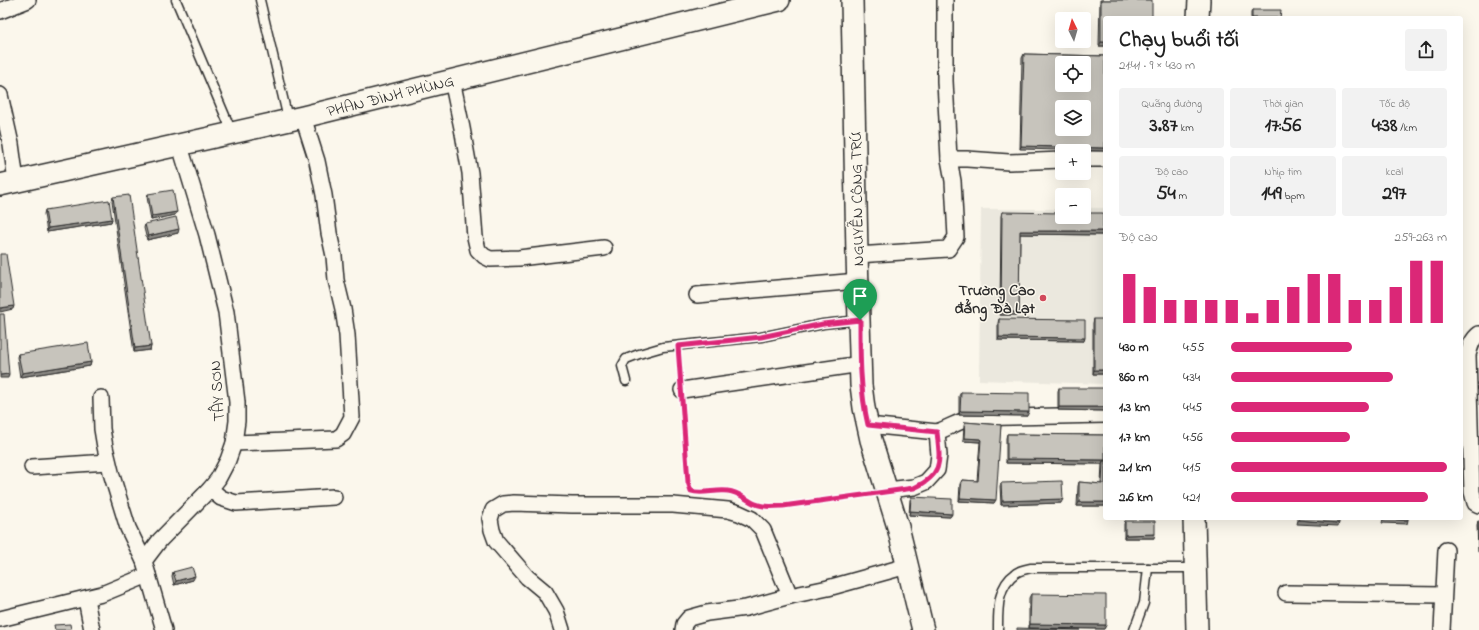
<!DOCTYPE html>
<html lang="vi">
<head>
<meta charset="utf-8">
<style>
	body { margin:0; font-family:"Indie Flower",sans-serif; background:#f2f2f2; color:#222; height:100vh; display:flex; flex-direction:column; font-size:15px; white-space:nowrap }
	* { box-sizing:border-box; margin:0 }
	p { font-size:13px; color:#767676 }
	.icon { flex:none; width:22px; height:22px; fill:none; stroke:currentColor; stroke-width:2; stroke-linecap:round; stroke-linejoin:round }
	.map { position:relative; flex:1; overflow:hidden }
	.panel { position:absolute; left:1103px; top:16px; width:360px; height:504px; display:flex; flex-direction:column; background:#fff; border-radius:4px; box-shadow:0 4px 16px #0002 }
	.panel>* { flex:none }
	.needle { width:26px; rotate:355deg }
	.controls { position:absolute; left:1055px; top:12px; display:grid; gap:8px }
	.controls a { display:grid; place-items:center; width:36px; height:36px; border-radius:4px; background:#fff; box-shadow:0 4px 16px #0002; font-size:20px }
	.pin { position:absolute; display:grid; place-items:center; width:34px; height:34px; color:#fff; margin:-41px -17px; border-radius:50% 50% 50% 0; rotate:-45deg; box-shadow:0 0 4px #0007 }
	.pin .icon { rotate:45deg }
	.round { display:grid; place-items:center; flex:none; width:42px; height:42px; border-radius:4px; background:#f2f2f2 }
	.summary { display:flex; align-items:center; justify-content:space-between; height:68px; padding:0 16px }
	h1 { font-size:22px; font-weight:800; line-height:30px }
	.stats { display:grid; grid-template-columns:repeat(3,1fr); gap:6px; height:68px; padding:4px 16px }
	.stats div { display:grid; align-content:center; border-radius:4px; background:#f2f2f2; text-align:center }
	.stats b { font-size:20px; font-weight:800 }
	.stats small { font-size:11px; font-weight:400 }
	.stats p { font-size:11px }
	.chart { height:112px; padding:8px 16px }
	.chart p { display:flex; justify-content:space-between }
	.chart svg { width:100%; height:72px; margin-top:4px; stroke:#db2777; stroke-width:6 }
	ul { padding:0 16px; list-style:none; font-size:13px }
	li { display:grid; grid-template-columns:64px 48px 1fr; align-items:center; height:30px }
	li i { height:10px; border-radius:5px; background:#db2777 }
	.map>svg:first-child { display:block }
	.built { fill:#ebe8de }
	.lines { fill:none; stroke-linecap:round; stroke-linejoin:round }
	.lane-casing { stroke:#2b2b2b; stroke-width:11 }
	.street-casing { stroke:#2b2b2b; stroke-width:18 }
	.secondary-casing { stroke:#2b2b2b; stroke-width:24 }
	.path { stroke:#2b2b2b; stroke-width:2; stroke-dasharray:4 3; stroke-linecap:butt }
	.lane { stroke:#fbf7ec; stroke-width:8 }
	.street { stroke:#fbf7ec; stroke-width:15 }
	.secondary { stroke:#fbf7ec; stroke-width:21 }
	.wall { fill:#aba9a2; stroke:#2b2b2b }
	.shaded-wall { fill:#8b8984; stroke:#2b2b2b }
	.building { fill:#c7c4bc; stroke:#2b2b2b; fill-rule:evenodd }
	.route-casing { stroke:#fff; stroke-width:8 }
	.route { stroke:#db2777; stroke-width:5 }
	.poi-dot { fill:#d1495b; stroke:#fbf7ec; stroke-width:1.5 }
	.labels { text-anchor:middle; stroke-width:3; stroke-linejoin:round; paint-order:stroke }
	.street-label { font-size:16px; fill:#2b2b2b; stroke:#fbf7ec }
	.poi-label { font-size:16px; font-weight:bold; fill:#2b2b2b; stroke:#fbf7ec; text-anchor:end }
</style>
</head>
<body>
<div class="map">
<svg width="1479" height="630" viewBox="0 0 1479 630">
	<rect width="100%" height="100%" fill="#fbf7ec"/>
	<filter id="ink" filterUnits="userSpaceOnUse"><feTurbulence type="fractalNoise" baseFrequency=".025" numOctaves="2"/><feDisplacementMap in="SourceGraphic" scale="8" xChannelSelector="R" yChannelSelector="G"/><feConvolveMatrix kernelMatrix="1 2 1 2 8 2 1 2 1" color-interpolation-filters="sRGB"/></filter>
	<g filter="url(#ink)">
		<path class="built" d="M 1084,208 L 1105,208 L 1105,384 L 979,380 L 981,209 L 1062,209 L 1062,217 L 1084,217 Z"/>
		<g class="lines">
			<defs>
				<g id="lane">
					<path d="M 176,0 L 232,132"/>
					<path d="M 260,0 L 288,119"/>
					<path d="M 626,381 L 622,366 L 626,359 L 639,354 L 663,347 L 761,337 L 823,324 L 859,320"/>
					<path d="M 998,630 C 998,609 997,586 1016,573 C 1020,570 1026,569 1031,568 L 1195,568"/>
					<path d="M 1134,630 L 1144,603 L 1148,568"/>
				</g>
				<g id="street">
					<path d="M 945,0 L 945,81 L 949,159 L 967,159 L 1009,162 L 1062,160"/>
					<path d="M 0,11 L 28,0"/>
					<path d="M 452,80 L 462,128 L 470,173 L 475,237 L 478,250 L 484,256 L 490,259 L 519,258 L 604,248"/>
					<path d="M 0,95 L 11,144 L 16,181"/>
					<path d="M 1084,159 L 1105,159"/>
					<path d="M 857,255 L 948,249 L 956,237 L 953,181 L 949,159"/>
					<path d="M 697,295 L 858,281"/>
					<path d="M 1479,334 C 1472,339 1470,347 1468,355 L 1472,492 L 1475,503 L 1479,505"/>
					<path d="M 682,390 L 861,364"/>
					<path d="M 101,398 L 102,429 L 105,447 L 112,476 L 128,528 L 144,561 L 164,630"/>
					<path d="M 868,425 L 937,432 L 939,455 L 937,470 L 926,482 L 914,487 L 887,490"/>
					<path d="M 937,432 C 948,428 958,422 970,418 L 1105,415"/>
					<path d="M 234,443 L 336,439 L 343,434 L 352,417 L 347,335 L 343,309 L 336,280 L 334,256 L 329,233 L 324,195 L 317,161 L 303,117"/>
					<path d="M 32,467 L 108,462"/>
					<path d="M 210,489 L 221,498 L 236,503 L 334,497"/>
					<path d="M 144,561 L 160,540 L 210,489 L 218,479 L 228,460 L 234,443 L 237,421 L 237,402 L 226,312 L 207,235 L 180,146"/>
					<path d="M 1286,593 L 1443,595"/>
					<path d="M 86,599 L 92,630"/>
					<path d="M 0,619 L 102,594 L 148,575"/>
					<path d="M 562,630 L 556,611 L 545,592 L 527,577 L 496,541 L 492,530 L 490,519 L 493,510 L 503,504 L 514,503 L 572,505 L 673,505 L 728,510 L 739,513 L 752,519 L 763,530 L 790,596"/>
					<path d="M 683,630 L 684,624 L 689,618 L 707,613 L 746,608 L 790,596 L 828,588 L 907,566"/>
					<path d="M 1442,630 L 1446,550"/>
				</g>
				<g id="secondary">
					<path d="M 852,0 L 857,255 L 861,385 L 864,408 L 871,440 L 898,527 L 923,630"/>
					<path d="M 1198,18 L 1199,0"/>
					<path d="M 0,185 L 303,117 L 779,0"/>
					<path d="M 1194,518 L 1197,630"/>
				</g>
			</defs>
			<use href="#lane" class="lane-casing"/>
			<use href="#street" class="street-casing"/>
			<use href="#secondary" class="secondary-casing"/>
			<g class="path">
				<path d="M 678,354 L 681,378"/>
				<path d="M 683,402 L 688,486 L 691,491 L 695,492"/>
				<path d="M 699,493 C 713,491 725,489 738,494 C 748,498 755,506 766,506 C 800,508 836,499 870,493"/>
			</g>
			<use href="#lane" class="lane"/>
			<use href="#street" class="street"/>
			<use href="#secondary" class="secondary"/>
		</g>
		<g class="wall">
			<path d="M 1100,0 L 1152,0 L 1105,18 L 1105,46 L 1099,46 Z"/>
			<path d="M 1252,10 L 1280,18 L 1251,18 L 1251,13 Z"/>
			<path d="M 1024,54 L 1105,56 L 1020,149 L 1022,58 Z"/>
			<path d="M 148,194 L 175,215 L 151,220 L 147,197 Z"/>
			<path d="M 113,197 L 151,346 L 150,350 L 134,352 L 112,201 Z"/>
			<path d="M 45,210 L 112,219 L 111,222 L 47,232 L 44,214 Z"/>
			<path d="M 1002,212 L 1103,231 L 1102,235 L 1020,234 L 1019,312 L 1018,315 L 1000,315 L 1001,216 Z"/>
			<path d="M 145,224 L 178,233 L 147,240 L 144,228 Z"/>
			<path d="M 999,319 L 1084,341 L 998,340 L 998,323 Z"/>
			<path d="M 1094,319 L 1105,374 L 1093,374 L 1093,323 Z"/>
			<path d="M 18,354 L 91,362 L 90,366 L 20,377 L 17,357 Z"/>
			<path d="M 1059,388 L 1105,411 L 1058,410 L 1058,391 Z"/>
			<path d="M 961,392 L 1027,416 L 959,415 L 959,396 Z"/>
			<path d="M 965,422 L 1001,425 L 994,503 L 959,501 L 960,484 L 962,480 L 977,481 L 980,442 L 963,441 L 964,426 Z"/>
			<path d="M 1007,434 L 1105,435 L 1105,506 L 1077,506 L 1078,486 L 1079,482 L 1101,484 L 1102,464 L 1006,463 L 1006,438 Z"/>
			<path d="M 1001,483 L 1061,503 L 1001,505 L 1000,486 Z"/>
			<path d="M 911,497 L 952,514 L 950,517 L 909,515 L 910,500 Z"/>
			<path d="M 1125,521 L 1154,538 L 1124,538 L 1124,524 Z"/>
			<path d="M 1478,521 L 1479,552 L 1478,552 L 1477,525 Z"/>
			<path d="M 173,572 L 193,580 L 174,585 L 172,576 Z"/>
			<path d="M 1031,594 L 1106,625 L 1104,629 L 1029,628 L 1029,598 Z"/>
		</g>
		<g class="shaded-wall">
			<path d="M 1101,42 L 1105,42 L 1105,46 L 1099,46 Z"/>
			<path d="M 1021,146 L 1105,148 L 1105,151 L 1020,149 Z"/>
			<path d="M 177,212 L 175,215 L 151,220 L 152,216 Z"/>
			<path d="M 112,219 L 111,222 L 47,232 L 48,228 Z"/>
			<path d="M 179,229 L 178,233 L 147,240 L 148,236 Z"/>
			<path d="M 1020,231 L 1103,231 L 1102,235 L 1019,234 Z"/>
			<path d="M 14,306 L 13,309 L 0,312 L 0,308 Z"/>
			<path d="M 1001,312 L 1019,312 L 1018,315 L 1000,315 Z"/>
			<path d="M 999,337 L 1085,338 L 1084,341 L 998,340 Z"/>
			<path d="M 151,346 L 150,350 L 134,352 L 135,348 Z"/>
			<path d="M 91,362 L 90,366 L 20,377 L 22,373 Z"/>
			<path d="M 1094,370 L 1105,370 L 1105,374 L 1093,374 Z"/>
			<path d="M 9,374 L 8,378 L 0,378 L 0,375 Z"/>
			<path d="M 1059,407 L 1105,407 L 1105,411 L 1058,410 Z"/>
			<path d="M 960,411 L 1029,412 L 1027,416 L 959,415 Z"/>
			<path d="M 964,438 L 981,439 L 980,442 L 963,441 Z"/>
			<path d="M 1007,459 L 1105,460 L 1105,461 L 1103,461 L 1102,464 L 1006,463 Z"/>
			<path d="M 960,498 L 996,500 L 994,503 L 959,501 Z"/>
			<path d="M 1063,499 L 1061,503 L 1001,505 L 1002,501 Z"/>
			<path d="M 1079,502 L 1105,502 L 1105,506 L 1077,506 Z"/>
			<path d="M 910,511 L 952,514 L 950,517 L 909,515 Z"/>
			<path d="M 1383,519 L 1408,520 L 1407,524 L 1382,523 Z"/>
			<path d="M 1298,520 L 1339,523 L 1338,526 L 1297,524 Z"/>
			<path d="M 1155,534 L 1154,538 L 1124,538 L 1125,535 Z"/>
			<path d="M 195,576 L 193,580 L 174,585 L 176,581 Z"/>
			<path d="M 1030,624 L 1106,625 L 1104,629 L 1029,628 Z"/>
		</g>
		<g class="building">
			<path d="M 1101,0 L 1152,0 L 1152,18 L 1105,18 L 1105,42 L 1101,42 Z"/>
			<path d="M 1252,10 L 1281,10 L 1280,18 L 1252,18 Z"/>
			<path d="M 1024,54 L 1105,56 L 1105,148 L 1021,146 ZM 1062,63 L 1084,63 L 1084,85 L 1062,85 ZM 1062,107 L 1084,107 L 1084,129 L 1062,129 Z"/>
			<path d="M 173,190 L 177,212 L 152,216 L 148,194 Z"/>
			<path d="M 129,195 L 151,346 L 135,348 L 113,197 Z"/>
			<path d="M 109,200 L 112,219 L 48,228 L 45,210 Z"/>
			<path d="M 1002,212 L 1062,213 L 1062,217 L 1084,217 L 1084,213 L 1103,213 L 1103,231 L 1020,231 L 1019,312 L 1001,312 Z"/>
			<path d="M 176,217 L 179,229 L 148,236 L 145,224 Z"/>
			<path d="M 0,254 L 6,254 L 14,306 L 0,308 Z"/>
			<path d="M 0,314 L 4,314 L 9,374 L 0,375 Z"/>
			<path d="M 999,319 L 1085,320 L 1085,338 L 999,337 Z"/>
			<rect x="1094" y="319" width="11" height="51"/>
			<path d="M 88,343 L 91,362 L 22,373 L 18,354 Z"/>
			<rect x="1059" y="388" width="46" height="19"/>
			<path d="M 961,392 L 1029,393 L 1029,412 L 960,411 Z"/>
			<path d="M 965,422 L 1001,425 L 996,500 L 960,498 L 962,480 L 978,481 L 981,439 L 964,438 Z"/>
			<path d="M 1007,434 L 1105,435 L 1105,460 L 1007,459 Z"/>
			<path d="M 1103,461 L 1105,461 L 1105,502 L 1079,502 L 1079,482 L 1102,484 Z"/>
			<path d="M 1062,481 L 1063,499 L 1002,501 L 1001,483 Z"/>
			<path d="M 911,497 L 952,499 L 952,514 L 910,511 Z"/>
			<path d="M 1298,518 L 1339,518 L 1339,523 L 1298,520 Z"/>
			<path d="M 1383,518 L 1408,518 L 1408,520 L 1383,519 Z"/>
			<path d="M 1125,521 L 1155,521 L 1155,534 L 1125,535 Z"/>
			<path d="M 1478,521 L 1479,521 L 1479,549 Z"/>
			<path d="M 192,567 L 195,576 L 176,581 L 173,572 Z"/>
			<path d="M 1031,594 L 1106,595 L 1106,625 L 1030,624 Z"/>
			<path d="M 70,624 L 71,630 L 55,630 L 54,625 Z"/>
			<path d="M 1017,628 L 1080,630 L 1017,630 Z"/>
		</g>
	</g>
	<g class="lines" filter="url(#ink)">
		<defs>
			<path id="route" d="M 860,320 C 860,356 860,391 868,425 L 937,432 C 940,461 944,474 914,488 L 783,506 C 774,506 764,508 756,504 C 746,500 739,492 728,491 C 716,489 702,495 691,491 L 688,482 L 678,346 L 761,337 L 823,324 Z"/>
		</defs>
		<use href="#route" class="route-casing"/>
		<use href="#route" class="route"/>
	</g>
	<circle class="poi-dot" cx="1043" cy="298" r="4"/>
	<g class="labels">
		<g class="street-label">
			<text transform="translate(390 95) rotate(-14)" y="6">PHAN ĐÌNH PHÙNG</text>
			<text transform="translate(856 199) rotate(-91)" y="6">NGUYỄN CÔNG TRỨ</text>
			<text transform="translate(216 391) rotate(-94)" y="6">TÂY SƠN</text>
		</g>
		<g class="poi-label">
			<text x="1035" y="295">Trường Cao<tspan x="1035" dy="18">đẳng Đà Lạt</tspan></text>
		</g>
	</g>
</svg>
<div class="controls">
<a><svg class="needle" viewBox="-14 -14 28 28"><path d="M0-13l5 13h-10z" fill="#e53935"/><path d="M0 13l5-13h-10z" fill="#767676"/></svg></a>
<a><svg class="icon" aria-label="locate" viewBox="0 0 24 24"><circle cx="12" cy="12" r="6"/><path d="M12 2v4M12 18v4M2 12h4M18 12h4"/></svg></a>
<a><svg class="icon" aria-label="layers" viewBox="0 0 24 24"><path d="M12 4l9 5-9 5-9-5zM3 14l9 5 9-5"/></svg></a>
<a>+</a>
<a>−</a>
</div>
<div class="pin" style="left:860px;top:320px;background:#1e9e55"><svg class="icon" aria-label="arrive" viewBox="0 0 24 24"><path d="M6 21V4h12l-3 4 3 4H6"/></svg></div>
<section class="panel">
<div class="summary"><div><h1>Chạy buổi tối</h1><p>21:41 · 9 × 430 m</p></div><a class="round"><svg class="icon" aria-label="share" viewBox="0 0 24 24"><path d="M12 15V3M7 8l5-5 5 5M5 13v7h14v-7"/></svg></a></div>
<div class="stats">
<div><p>Quãng đường</p><b>3.87<small> km</small></b></div>
<div><p>Thời gian</p><b>17:56</b></div>
<div><p>Tốc độ</p><b>4:38<small> /km</small></b></div>
</div>
<div class="stats">
<div><p>Độ cao</p><b>54<small> m</small></b></div>
<div><p>Nhịp tim</p><b>149<small> bpm</small></b></div>
<div><p>kcal</p><b>297</b></div>
</div>
<div class="chart"><p><span>Độ cao</span>259–263 m</p>
<svg viewBox="0 0 160 44" preserveAspectRatio="none"><path d="M5 44V14M15 44V22M25 44V30M35 44V30M45 44V30M55 44V30M65 44V38M75 44V30M85 44V22M95 44V14M105 44V14M115 44V30M125 44V30M135 44V22M145 44V6M155 44V6"/></svg>
</div>
<ul>
<li><b>430 m</b>4:55<i style="width:56%"></i></li>
<li><b>860 m</b>4:34<i style="width:75%"></i></li>
<li><b>1.3 km</b>4:45<i style="width:64%"></i></li>
<li><b>1.7 km</b>4:56<i style="width:55%"></i></li>
<li><b>2.1 km</b>4:15<i style="width:100%"></i></li>
<li><b>2.6 km</b>4:21<i style="width:91%"></i></li>
</ul>
</section>
</div>
</body>
</html>
